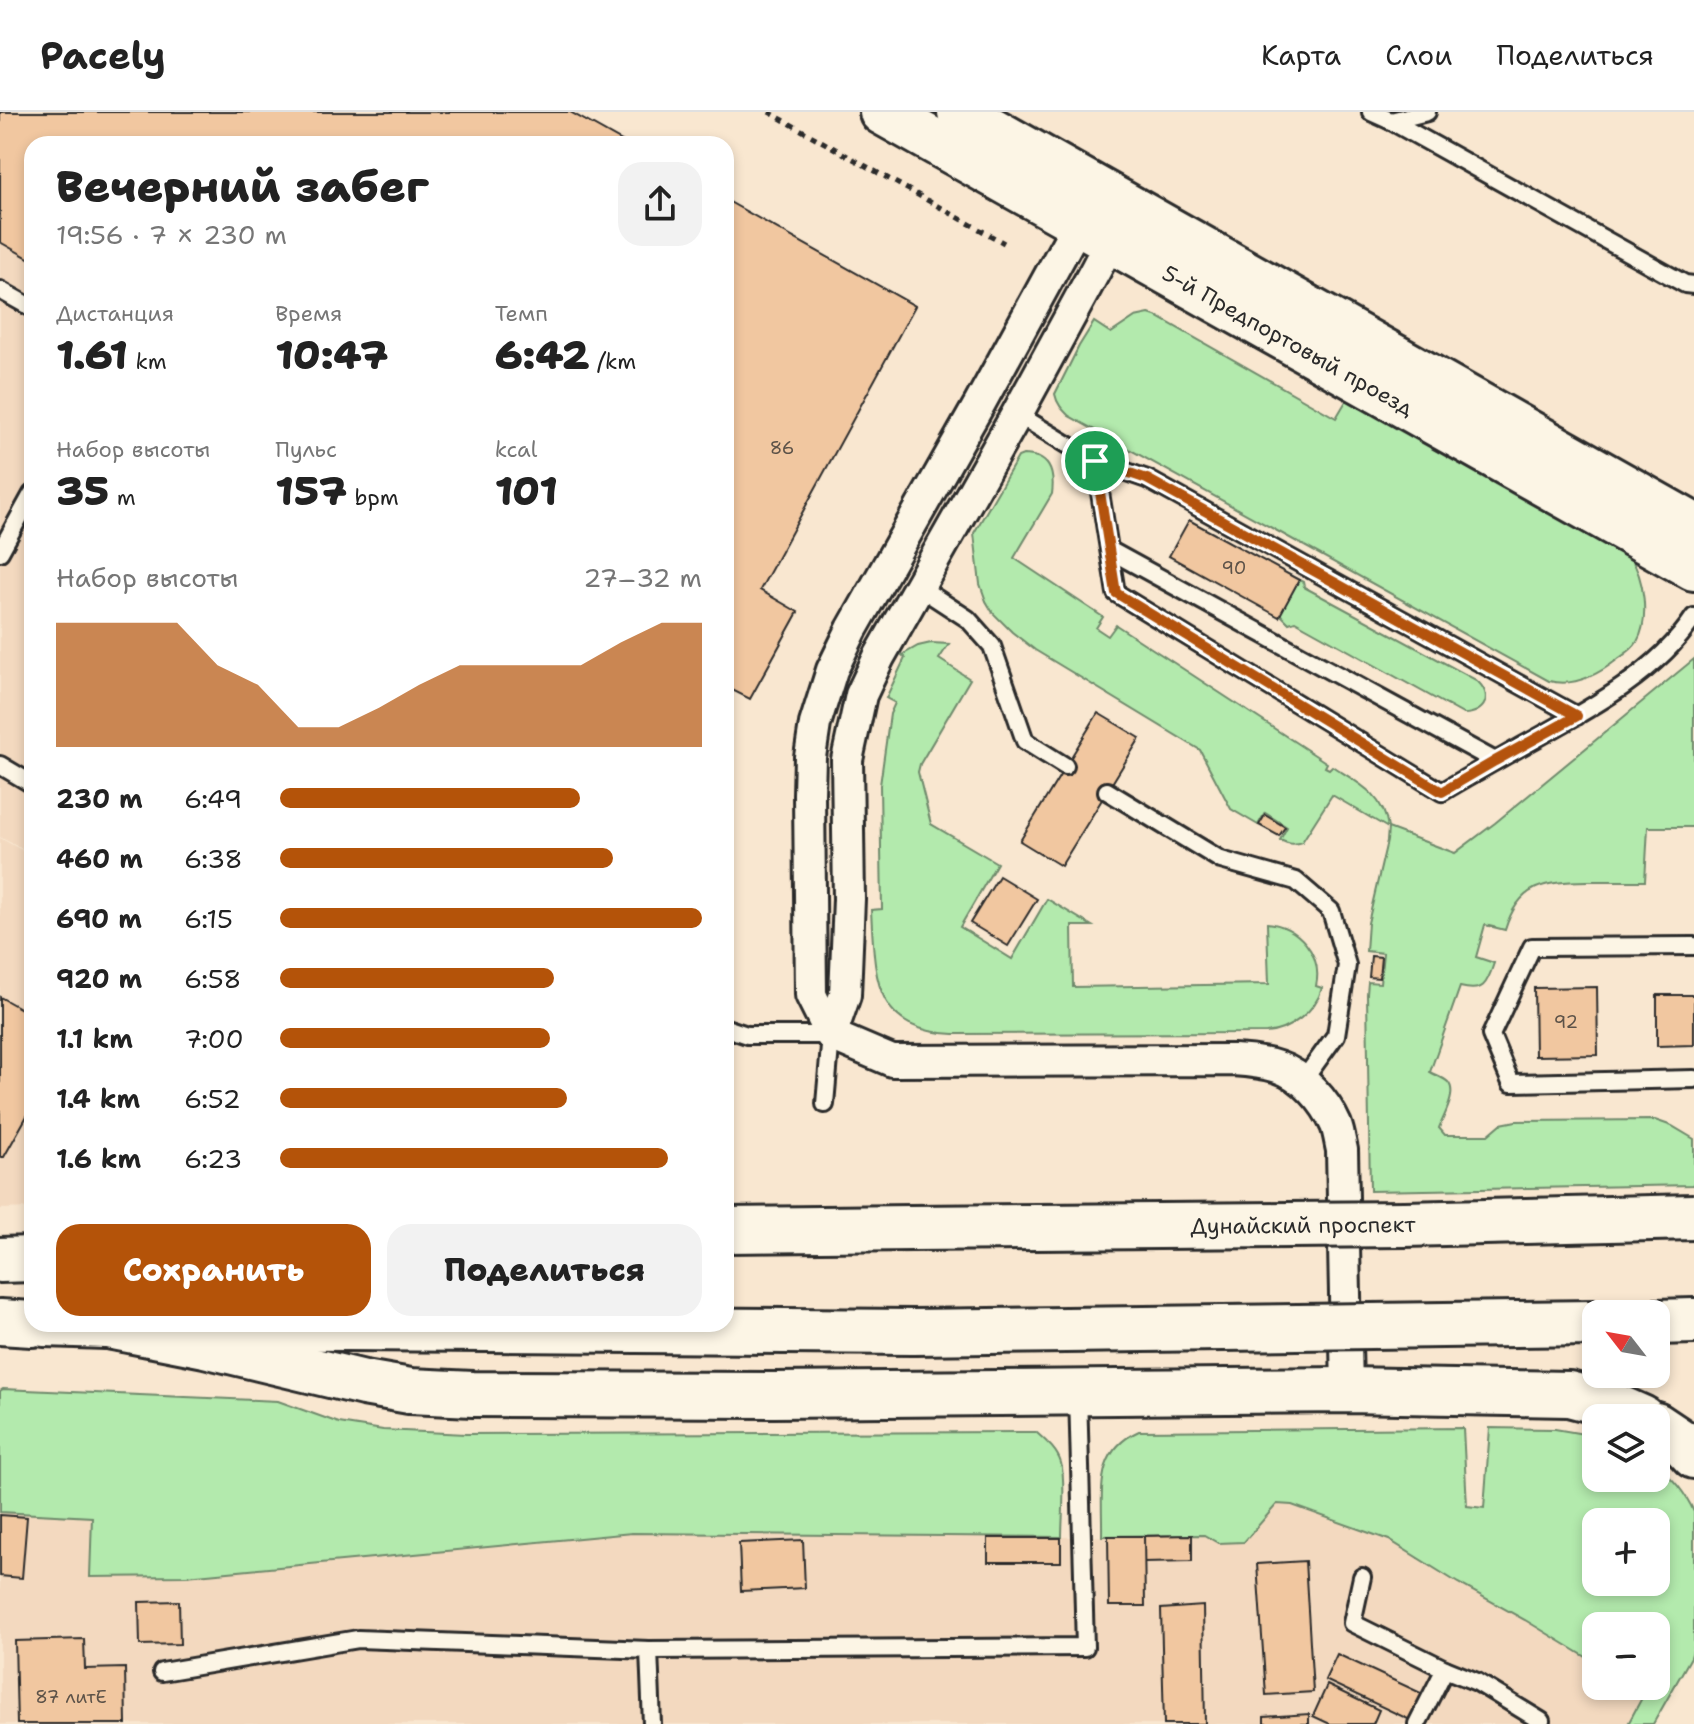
<!DOCTYPE html>
<html lang="ru">
<head>
<meta charset="utf-8">
<style>
	body { margin:0; font-family:"Shantell Sans",sans-serif; background:#f2f2f2; color:#222; height:100vh; display:flex; flex-direction:column; font-size:30px; white-space:nowrap }
	* { box-sizing:border-box; margin:0 }
	p { font-size:26px; color:#767676 }
	.icon { flex:none; width:44px; height:44px; fill:none; stroke:currentColor; stroke-width:2; stroke-linecap:round; stroke-linejoin:round }
	.map { position:relative; flex:1; overflow:hidden }
	.details { position:absolute; left:24px; top:24px; width:710px; height:1196px; display:flex; flex-direction:column; background:#fff; border-radius:24px; box-shadow:0 4px 12px #0003 }
	.details>* { flex:none }
	.needle { width:52px; rotate:301deg }
	.controls { position:absolute; left:1582px; top:1188px; display:grid; gap:16px }
	.controls a { display:grid; place-items:center; width:88px; height:88px; border-radius:16px; background:#fff; box-shadow:0 4px 12px #0003; font-size:40px }
	.pin { position:absolute; display:grid; place-items:center; width:68px; height:68px; color:#fff; margin:-34px; border:4px solid #fff; border-radius:50%; box-shadow:0 2px 8px #0007 }
	.round { display:grid; place-items:center; flex:none; width:84px; height:84px; border-radius:24px; background:#f2f2f2 }
	.headline { display:flex; align-items:center; justify-content:space-between; height:136px; padding:0 32px }
	h1 { font-size:44px; font-weight:800; line-height:60px }
	.metrics { display:grid; grid-template-columns:repeat(3,1fr); gap:12px; height:136px; padding:8px 32px }
	.metrics div { display:grid; align-content:center }
	.metrics b { font-size:40px; font-weight:800 }
	.metrics small { font-size:22px; font-weight:400 }
	.metrics p { font-size:22px }
	.chart { height:224px; padding:16px 32px }
	.chart p { display:flex; justify-content:space-between }
	.chart svg { width:100%; height:144px; margin-top:8px; fill:#b45309; opacity:.7 }
	.primary-button { display:flex; gap:16px; margin-top:auto; padding:16px 32px }
	.primary-button a { flex:1; height:92px; border-radius:24px; background:#b45309; color:#fff; font-size:32px; font-weight:800; line-height:92px; text-align:center }
	.primary-button a+a { background:#f2f2f2; color:#222 }
	ul { padding:0 32px; list-style:none; font-size:26px }
	li { display:grid; grid-template-columns:128px 96px 1fr; align-items:center; height:60px }
	li i { height:20px; border-radius:10px; background:#b45309 }
	header { display:flex; align-items:center; gap:48px; box-sizing:border-box; height:112px; padding:0 40px; background:#fff; border-bottom:2px solid #e0e0e0 }
	header strong { font-size:38px }
	nav { display:flex; gap:44px; margin-inline-start:auto; font-size:28px }
	.map>svg:first-child { display:block }
	.built { fill:#f3d9bf }
	.green { fill:#b3eaad; stroke:#6f8a6c; stroke-width:2; fill-rule:evenodd }
	.building { fill:#f1c7a0; stroke:#2b2b2b; stroke-width:2 }
	.lines { fill:none; stroke-linecap:round; stroke-linejoin:round }
	.lane-casing { stroke:#2b2b2b; stroke-width:22 }
	.street-casing { stroke:#2b2b2b; stroke-width:36 }
	.secondary-casing { stroke:#2b2b2b; stroke-width:50 }
	.path { stroke:#2b2b2b; stroke-width:5; stroke-dasharray:6 6; stroke-linecap:butt }
	.lane { stroke:#fcf5e5; stroke-width:16 }
	.street { stroke:#fcf5e5; stroke-width:30 }
	.secondary { stroke:#fcf5e5; stroke-width:44 }
	.secondary-bridge-casing { stroke:#2b2b2b; stroke-width:50; stroke-linecap:butt }
	.secondary-bridge { stroke:#fcf5e5; stroke-width:44 }
	.route-casing { stroke:#fff; stroke-width:16 }
	.route { stroke:#b45309; stroke-width:10 }
	.labels { text-anchor:middle; stroke-width:8; stroke-linejoin:round; paint-order:stroke }
	.number-label { font-size:18px; fill:#5c5248 }
	.street-label { font-size:22px; fill:#2b2b2b; stroke:#fcf5e5 }
</style>
</head>
<body>
<header>
<strong>Pacely</strong>
<nav><a>Карта</a><a>Слои</a><a>Поделиться</a></nav>
</header>
<div class="map">
<svg width="1694" height="1612" viewBox="0 0 1694 1612">
	<rect width="100%" height="100%" fill="#f9e7d0"/>
	<filter id="ink" filterUnits="userSpaceOnUse"><feTurbulence type="fractalNoise" baseFrequency=".0125" numOctaves="2"/><feDisplacementMap in="SourceGraphic" scale="16" xChannelSelector="R" yChannelSelector="G"/><feConvolveMatrix kernelMatrix="1 2 1 2 8 2 1 2 1" color-interpolation-filters="sRGB"/></filter>
	<g filter="url(#ink)">
		<g class="built">
			<path d="M 0,0 L 572,0 L 629,32 L 32,32 L 32,742 L 0,725 Z"/>
			<path d="M 0,726 L 32,744 L 32,1096 L 0,1097 Z"/>
			<path d="M 1277,1392 L 1292,1393 L 1389,1428 L 1458,1471 L 1525,1508 L 1596,1551 L 1596,1574 L 1636,1574 L 1645,1580 L 1628,1612 L 0,1612 L 0,1400 L 92,1404 L 91,1465 L 186,1464 L 632,1421 L 1062,1425 L 1204,1423 L 1218,1431 L 1244,1430 Z"/>
		</g>
		<g class="green">
			<path d="M 1149,202 L 1158,205 L 1336,306 L 1349,284 L 1630,445 C 1644,465 1650,507 1637,530 C 1633,537 1625,542 1618,547 C 1599,562 1575,576 1549,569 L 1069,304 C 1062,297 1057,292 1055,282 L 1079,234 L 1094,210 L 1111,221 L 1135,205 Z"/>
			<path d="M 1023,343 C 1049,343 1055,359 1052,382 L 1014,446 L 1103,505 L 1096,516 L 1108,524 L 1116,513 L 1327,651 L 1325,655 L 1329,657 L 1332,654 C 1358,671 1384,682 1388,716 L 1455,741 L 1495,711 L 1694,547 L 1694,715 L 1648,715 L 1645,769 C 1626,769 1607,769 1588,769 C 1545,770 1519,771 1505,818 L 1485,813 L 1476,845 L 1494,851 C 1487,873 1483,881 1460,875 L 1430,960 C 1435,963 1444,966 1448,970 C 1458,981 1443,1005 1439,1016 L 1445,1023 L 1488,1023 L 1501,1012 L 1516,1009 L 1655,1008 L 1672,1014 L 1694,1027 L 1694,1073 L 1370,1079 L 1367,882 L 1368,870 L 1380,871 L 1383,841 L 1366,839 L 1368,811 L 1387,729 L 1388,716 L 1332,683 L 1302,730 C 1293,733 1288,732 1280,728 L 1287,715 L 1265,701 L 1258,713 L 1231,697 L 1200,638 L 1035,538 L 1012,520 L 993,501 L 986,489 L 980,472 L 974,421 L 1018,345 Z"/>
			<path d="M 1299,468 L 1303,470 L 1304,475 L 1476,568 C 1494,583 1486,602 1463,602 L 1295,509 L 1289,511 L 1280,502 Z"/>
			<path d="M 931,531 L 949,532 L 939,547 L 970,567 L 920,652 L 918,660 L 931,712 L 997,751 L 960,815 L 1012,847 L 1047,787 L 1092,814 L 1072,814 L 1073,875 L 1269,872 L 1267,811 C 1298,814 1323,842 1316,874 L 1322,876 C 1316,899 1289,919 1266,921 L 954,922 C 872,919 875,864 871,798 L 882,797 L 880,673 L 890,602 L 895,591 L 886,586 L 905,546 L 902,543 L 918,534 Z"/>
			<path d="M 3,1277 L 278,1289 L 339,1311 L 383,1318 L 466,1322 L 1036,1320 C 1046,1329 1057,1338 1061,1351 C 1066,1369 1062,1405 1062,1425 L 632,1421 L 186,1464 L 90,1465 L 92,1405 L 0,1400 L 0,1279 Z"/>
			<path d="M 1463,1316 L 1467,1394 L 1484,1396 L 1490,1316 L 1555,1317 L 1596,1324 L 1596,1366 L 1656,1366 L 1656,1353 C 1672,1365 1686,1382 1694,1400 L 1694,1535 L 1691,1545 L 1653,1612 L 1628,1612 L 1645,1580 L 1636,1574 L 1656,1574 L 1656,1514 L 1596,1514 L 1596,1551 L 1525,1508 L 1458,1471 L 1389,1428 L 1292,1393 L 1277,1392 L 1244,1430 L 1218,1431 L 1204,1423 L 1102,1424 C 1103,1381 1093,1340 1139,1319 ZM 1596,1410 L 1656,1410 L 1656,1470 L 1596,1470 Z"/>
		</g>
		<g class="building">
			<path d="M 0,0 L 570,0 L 627,32 L 32,32 L 32,148 L 0,130 Z"/>
			<path d="M 726,88 L 915,194 L 760,478 L 798,500 L 750,587 L 726,575 Z"/>
			<path d="M 1189,408 L 1299,468 L 1279,505 L 1169,444 Z"/>
			<path d="M 1098,601 L 1140,626 L 1061,754 L 1020,729 Z"/>
			<path d="M 1265,703 L 1285,715 L 1279,724 L 1259,713 Z"/>
			<path d="M 999,764 L 1037,787 L 1008,834 L 970,811 Z"/>
			<path d="M 1371,844 L 1381,845 L 1379,866 L 1369,865 Z"/>
			<path d="M 1597,875 L 1598,943 L 1535,944 L 1534,876 Z"/>
			<path d="M 1657,883 L 1694,883 L 1694,933 L 1657,934 Z"/>
			<path d="M 0,885 L 32,903 L 32,995 L 4,1045 L 0,1045 Z"/>
			<path d="M 0,1403 L 27,1405 L 22,1466 L 0,1464 Z"/>
			<path d="M 1192,1423 L 1192,1449 L 1144,1450 L 1144,1424 Z"/>
			<path d="M 1108,1424 L 1144,1424 L 1145,1494 L 1109,1494 Z"/>
			<rect x="988" y="1426" width="73" height="24"/>
			<path d="M 803,1428 L 805,1476 L 741,1479 L 739,1431 Z"/>
			<path d="M 1305,1449 L 1313,1580 L 1266,1583 L 1257,1452 Z"/>
			<path d="M 179,1489 L 180,1532 L 140,1533 L 139,1490 Z"/>
			<path d="M 1203,1494 L 1205,1612 L 1164,1612 L 1161,1497 Z"/>
			<path d="M 84,1527 L 85,1557 L 125,1556 L 126,1612 L 17,1612 L 15,1529 Z"/>
			<path d="M 1337,1542 L 1423,1582 L 1410,1608 L 1325,1568 Z"/>
			<path d="M 1327,1573 L 1379,1598 L 1373,1612 L 1330,1612 L 1313,1604 Z"/>
			<path d="M 1309,1602 L 1309,1612 L 1264,1612 L 1264,1605 Z"/>
		</g>
		<g class="lines">
			<defs>
				<g id="lane">
					<path d="M 1371,0 L 1391,9 L 1685,172 L 1694,173"/>
					<path d="M 1391,9 L 1427,0"/>
					<path d="M 0,178 L 32,196"/>
					<path d="M 1017,302 L 1095,349"/>
					<path d="M 1111,439 L 1495,649"/>
					<path d="M 0,440 L 32,382"/>
					<path d="M 919,475 L 968,507 L 992,534 L 1025,629 L 1065,654"/>
					<path d="M 1577,604 L 1147,367 L 1095,349 L 1116,481 L 1442,680 C 1467,665 1492,651 1517,637 C 1578,603 1655,565 1694,505"/>
					<path d="M 0,653 L 32,672"/>
					<path d="M 1107,679 L 1221,748 L 1296,769 L 1331,799 L 1347,853 L 1336,923 L 1302,970"/>
					<path d="M 1694,834 L 1532,835 L 1491,923 L 1511,971 L 1694,967"/>
					<path d="M 726,916 L 747,923 L 831,923 L 825,992"/>
					<path d="M 1362,1465 L 1352,1511 L 1445,1557 L 1477,1570 L 1541,1609"/>
					<path d="M 649,1538 L 652,1612"/>
					<path d="M 162,1560 L 358,1527 L 649,1538 L 1085,1535 L 1078,1282"/>
					<path d="M 1417,1612 L 1445,1557"/>
				</g>
				<g id="street">
					<path d="M 1094,100 L 1079,110 L 980,291 L 852,517 L 832,558 L 815,612 L 810,645 L 809,682 L 811,883 L 831,923 L 892,949 L 1233,948 C 1249,949 1263,950 1278,955 C 1303,963 1326,990 1336,1013 C 1339,1021 1340,1030 1342,1038 L 1347,1278"/>
					<path d="M 831,923 L 845,883 L 849,787 L 847,648 L 861,583 L 879,545 L 1017,302 L 1096,157 L 1111,128 L 1113,110"/>
				</g>
				<g id="secondary">
					<path id="s1" d="M 882,0 L 1694,456"/>
					<path d="M 960,0 L 1694,414"/>
					<path d="M 726,1118 L 911,1116"/>
					<path d="M 0,1148 L 32,1147"/>
					<path d="M 0,1210 L 32,1212"/>
					<path d="M 1656,1210 L 1694,1209"/>
					<path d="M 44,1212 L 138,1215"/>
					<path d="M 108,1214 L 205,1233 L 364,1271 L 410,1279 L 473,1282 L 775,1283 L 1347,1278 L 1569,1282 L 1615,1294 L 1642,1306"/>
					<path d="M 207,1215 L 913,1220"/>
					<path d="M 1656,1313 L 1680,1329 L 1694,1344"/>
				</g>
			</defs>
			<use href="#lane" class="lane-casing"/>
			<use href="#street" class="street-casing"/>
			<use href="#secondary" class="secondary-casing"/>
			<path class="path" d="M 769,0 L 1004,131"/>
			<use href="#lane" class="lane"/>
			<use href="#street" class="street"/>
			<use href="#secondary" class="secondary"/>
			<defs>
				<g id="secondary-bridge">
					<path id="s2" d="M 911,1116 L 1405,1112 L 1694,1105"/>
					<path d="M 913,1220 L 1596,1211"/>
				</g>
			</defs>
			<use href="#secondary-bridge" class="secondary-bridge-casing"/>
			<use href="#secondary-bridge" class="secondary-bridge"/>
		</g>
	</g>
	<g class="lines" filter="url(#ink)">
		<defs>
			<path id="route" d="M 1095,349 L 1147,367 L 1577,604 L 1495,649 L 1442,680 L 1116,481 Z"/>
		</defs>
		<use href="#route" class="route-casing"/>
		<use href="#route" class="route"/>
	</g>
	<g class="labels">
		<g class="number-label">
			<text x="782" y="342">86</text>
			<text x="1234" y="462">90</text>
			<text x="1566" y="916">92</text>
			<text x="71" y="1591">87 литЕ</text>
		</g>
		<g class="street-label">
			<text dy="8" stroke="none"><textPath href="#s1" startOffset="466">5-й Предпортовый проезд</textPath></text>
			<text dy="8" stroke="none"><textPath href="#s2" startOffset="392">Дунайский проспект</textPath></text>
		</g>
	</g>
</svg>
<div class="controls">
<a><svg class="needle" viewBox="-14 -14 28 28"><path d="M0-13l5 13h-10z" fill="#e53935"/><path d="M0 13l5-13h-10z" fill="#767676"/></svg></a>
<a><svg class="icon" aria-label="layers" viewBox="0 0 24 24"><path d="M12 4l9 5-9 5-9-5zM3 14l9 5 9-5"/></svg></a>
<a>+</a>
<a>−</a>
</div>
<div class="pin" style="left:1095px;top:349px;background:#1e9e55"><svg class="icon" aria-label="arrive" viewBox="0 0 24 24"><path d="M6 21V4h12l-3 4 3 4H6"/></svg></div>
<section class="details">
<div class="headline"><div><h1>Вечерний забег</h1><p>19:56 · 7 × 230 m</p></div><a class="round"><svg class="icon" aria-label="share" viewBox="0 0 24 24"><path d="M12 15V3M7 8l5-5 5 5M5 13v7h14v-7"/></svg></a></div>
<div class="metrics">
<div><p>Дистанция</p><b>1.61<small> km</small></b></div>
<div><p>Время</p><b>10:47</b></div>
<div><p>Темп</p><b>6:42<small> /km</small></b></div>
</div>
<div class="metrics">
<div><p>Набор высоты</p><b>35<small> m</small></b></div>
<div><p>Пульс</p><b>157<small> bpm</small></b></div>
<div><p>kcal</p><b>101</b></div>
</div>
<div class="chart"><p><span>Набор высоты</span>27–32 m</p>
<svg viewBox="0 0 160 44" preserveAspectRatio="none"><path d="M0 44V6L10 6L20 6L30 6L40 19L50 25L60 38L70 38L80 32L90 25L100 19L110 19L120 19L130 19L140 12L150 6L160 6V44z"/></svg>
</div>
<ul>
<li><b>230 m</b>6:49<i style="width:71%"></i></li>
<li><b>460 m</b>6:38<i style="width:79%"></i></li>
<li><b>690 m</b>6:15<i style="width:100%"></i></li>
<li><b>920 m</b>6:58<i style="width:65%"></i></li>
<li><b>1.1 km</b>7:00<i style="width:64%"></i></li>
<li><b>1.4 km</b>6:52<i style="width:68%"></i></li>
<li><b>1.6 km</b>6:23<i style="width:92%"></i></li>
</ul>
<div class="primary-button"><a>Сохранить</a><a>Поделиться</a></div>
</section>
</div>
</body>
</html>
